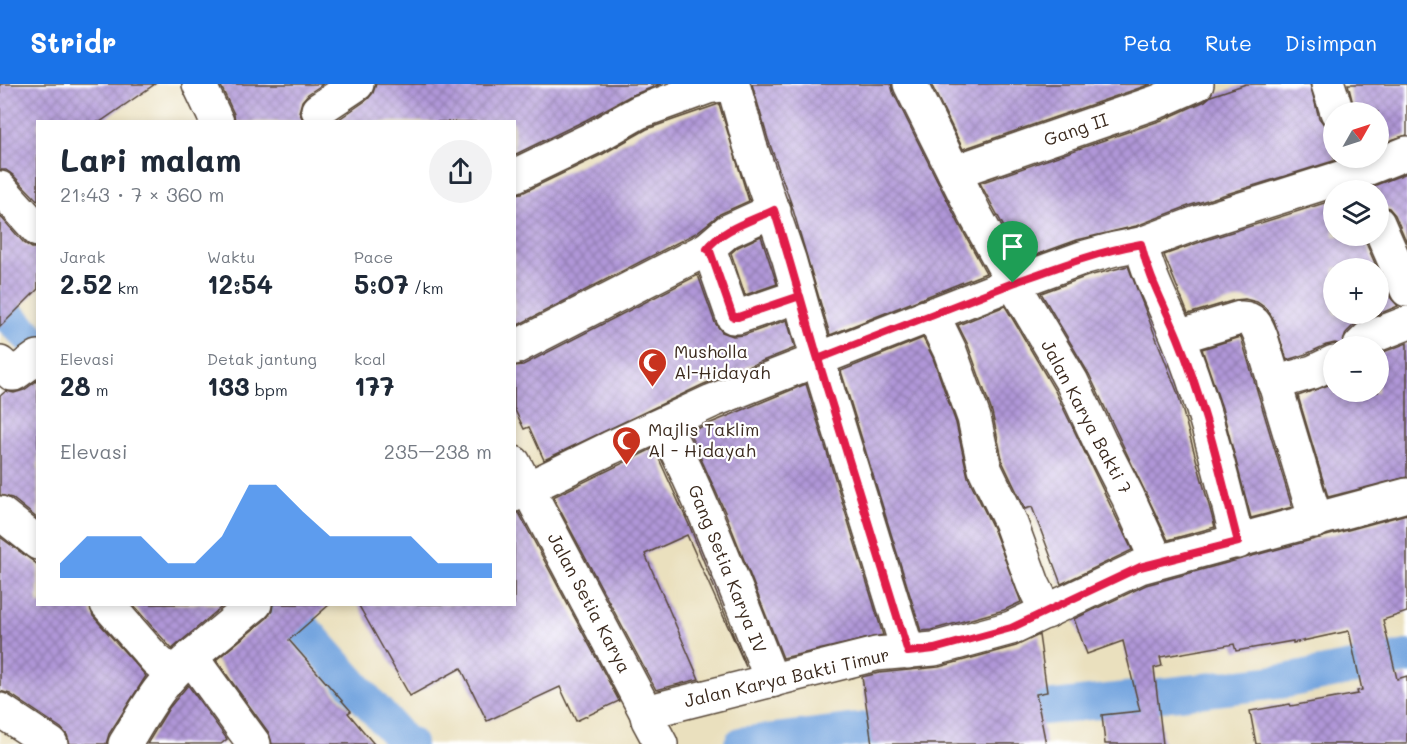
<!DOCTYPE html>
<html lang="id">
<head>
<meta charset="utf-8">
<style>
	body { margin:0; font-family:Mali,sans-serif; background:#f2f2f3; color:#1f2937; height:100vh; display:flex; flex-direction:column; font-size:22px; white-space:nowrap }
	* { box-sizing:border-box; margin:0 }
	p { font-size:20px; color:#747a83 }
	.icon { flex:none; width:33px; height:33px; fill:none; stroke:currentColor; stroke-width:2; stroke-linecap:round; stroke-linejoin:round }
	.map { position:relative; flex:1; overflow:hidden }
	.panel { position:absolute; left:36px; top:36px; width:480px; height:486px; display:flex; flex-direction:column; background:#fff; border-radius:0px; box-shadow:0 3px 9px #0003 }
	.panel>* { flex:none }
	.needle { width:39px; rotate:51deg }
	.tools { position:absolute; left:1323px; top:18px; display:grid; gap:12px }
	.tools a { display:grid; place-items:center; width:66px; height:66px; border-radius:50%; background:#fff; box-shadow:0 3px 9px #0003; font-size:30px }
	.pin { position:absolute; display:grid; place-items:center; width:51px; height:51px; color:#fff; margin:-62px -26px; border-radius:50% 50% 50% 0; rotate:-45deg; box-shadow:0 0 6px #0007 }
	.pin .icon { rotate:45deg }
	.round { display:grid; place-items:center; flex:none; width:63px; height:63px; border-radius:32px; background:#f2f2f3 }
	.head { display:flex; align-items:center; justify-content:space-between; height:102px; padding:0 24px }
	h1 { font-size:33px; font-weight:800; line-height:45px }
	.metrics { display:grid; grid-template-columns:repeat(3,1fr); gap:9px; height:102px; padding:6px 24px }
	.metrics div { display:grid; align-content:center }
	.metrics b { font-size:26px; font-weight:800 }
	.metrics small { font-size:16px; font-weight:400 }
	.metrics p { font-size:16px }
	.chart { height:168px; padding:12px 24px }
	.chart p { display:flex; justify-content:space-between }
	.chart svg { width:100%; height:108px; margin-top:6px; fill:#1a73e8; opacity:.7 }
	header { display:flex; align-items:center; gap:36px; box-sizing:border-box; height:84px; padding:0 30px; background:#1a73e8; color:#fff }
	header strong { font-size:28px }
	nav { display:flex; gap:33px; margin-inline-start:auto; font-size:21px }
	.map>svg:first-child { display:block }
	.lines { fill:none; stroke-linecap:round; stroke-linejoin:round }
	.canal { stroke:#75a5df; stroke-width:34 }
	.building { fill:url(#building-cross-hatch) }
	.minor-casing { stroke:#554536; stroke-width:36 }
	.minor { stroke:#fff; stroke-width:33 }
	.route-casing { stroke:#fff; stroke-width:12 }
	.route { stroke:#e11d48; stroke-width:8 }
	.labels { text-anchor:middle; stroke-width:4.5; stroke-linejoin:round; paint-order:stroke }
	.street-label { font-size:18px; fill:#3b2a1e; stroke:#fff }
	.poi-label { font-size:18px; fill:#3b2a1e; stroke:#fff; text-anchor:start }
</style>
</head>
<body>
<header>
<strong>Stridr</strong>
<nav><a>Peta</a><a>Rute</a><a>Disimpan</a></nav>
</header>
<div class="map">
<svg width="1407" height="660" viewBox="0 0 1407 660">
	<defs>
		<pattern id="building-cross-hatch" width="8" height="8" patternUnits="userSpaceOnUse" patternTransform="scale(1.5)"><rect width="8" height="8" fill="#b097d8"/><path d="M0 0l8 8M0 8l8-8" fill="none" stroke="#907baf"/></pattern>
	</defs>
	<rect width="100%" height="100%" fill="#fff"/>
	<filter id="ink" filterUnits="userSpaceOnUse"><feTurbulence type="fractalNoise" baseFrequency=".0167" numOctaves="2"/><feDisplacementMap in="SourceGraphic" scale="12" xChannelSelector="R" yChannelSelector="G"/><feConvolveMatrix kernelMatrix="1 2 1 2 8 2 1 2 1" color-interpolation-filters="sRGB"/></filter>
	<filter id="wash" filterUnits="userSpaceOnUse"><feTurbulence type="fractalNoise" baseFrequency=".008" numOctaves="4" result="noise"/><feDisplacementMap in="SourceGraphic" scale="24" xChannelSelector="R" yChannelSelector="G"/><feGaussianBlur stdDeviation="1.35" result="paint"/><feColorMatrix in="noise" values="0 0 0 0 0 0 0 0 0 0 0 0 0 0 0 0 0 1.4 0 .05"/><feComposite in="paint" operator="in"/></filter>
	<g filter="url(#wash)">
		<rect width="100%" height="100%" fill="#eae0be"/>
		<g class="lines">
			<g class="canal">
				<path d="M 0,224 L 38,261"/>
				<path d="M 282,520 L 403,657 L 409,660"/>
				<path d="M 991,630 L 1286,597 L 1407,573"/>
				<path d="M 741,660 L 917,639"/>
			</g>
		</g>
		<g id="blocks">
			<g class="building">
				<path d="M 0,0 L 155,0 L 100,38 L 38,38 L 38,117 L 13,91 L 6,86 L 0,86 Z"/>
				<path d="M 220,0 L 323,0 L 308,10 L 302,17 L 299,28 L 304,38 L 235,38 L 234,30 Z"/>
				<path d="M 376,0 L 661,0 L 630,12 L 586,36 L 514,71 L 514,38 L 335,38 L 368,15 L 373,9 Z"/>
				<path d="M 752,0 L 891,0 L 893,8 L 959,140 L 986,189 L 830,251 L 791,119 L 768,55 Z"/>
				<path d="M 931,0 L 1151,0 L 963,65 Z"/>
				<path d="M 1246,0 L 1310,0 L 1319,34 L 1325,42 L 1334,46 L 1334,74 L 1343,74 L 1191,121 L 1136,142 L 1077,156 L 1022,176 L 980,99 L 1165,35 L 1205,17 L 1211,12 Z"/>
				<path d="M 1348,0 L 1407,0 L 1407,51 L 1378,60 L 1378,28 L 1355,28 Z"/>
				<path d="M 719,20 L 749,117 L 720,130 L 696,149 L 514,243 L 514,110 L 522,109 L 603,70 L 647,45 Z"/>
				<path d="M 1407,89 L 1407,159 L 1395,131 L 1389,124 L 1378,121 L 1378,106 L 1363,106 Z"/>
				<path d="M 1334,116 L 1334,152 L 1363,152 L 1377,184 L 1334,184 L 1334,230 L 1378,230 L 1378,187 L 1390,213 L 1398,222 L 1355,240 L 1346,249 L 1342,261 L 1335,259 L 1326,261 L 1306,270 L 1287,276 L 1274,236 L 1267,225 L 1257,218 L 1245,215 L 1235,216 L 1188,230 L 1164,171 L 1203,157 Z"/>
				<path d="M 0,132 L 24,159 L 32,164 L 38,164 L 38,205 L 0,243 Z"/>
				<path d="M 761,152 L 777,200 L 745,211 L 731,169 L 738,163 Z"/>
				<path d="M 1128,182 L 1178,310 L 1215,443 L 1168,456 L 1089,290 L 1041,209 L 1088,192 Z"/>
				<path d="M 698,191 L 715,239 L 722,248 L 733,252 L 744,251 L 787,236 L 795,264 L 704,300 L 544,376 L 529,343 L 524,345 L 514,324 L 514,282 L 523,281 Z"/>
				<path d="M 1005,222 L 1055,307 L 1132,466 L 1061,500 L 1032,423 L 1025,425 L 1003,379 L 992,328 L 968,261 L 958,241 Z"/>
				<path d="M 1241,253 L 1292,423 L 1251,434 L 1222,324 L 1202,265 Z"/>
				<path d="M 923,254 L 933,274 L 956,339 L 968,393 L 993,444 L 1021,518 L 1004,526 L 931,546 L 921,547 L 841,287 Z"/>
				<path d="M 1407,259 L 1407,393 L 1328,413 L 1298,312 L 1334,299 L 1334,308 L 1378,308 L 1378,270 Z"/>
				<path d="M 38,296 L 38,435 L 12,414 L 0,411 L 0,312 L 6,307 L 14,309 L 24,306 Z"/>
				<path d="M 806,300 L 883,551 L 783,574 L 725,428 L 689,348 Z"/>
				<path d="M 654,364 L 690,443 L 746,583 L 687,451 L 645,470 L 699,595 L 656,606 L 553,413 Z"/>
				<path d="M 514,429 L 519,429 L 619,617 L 576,637 L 560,603 L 487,637 L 461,584 L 410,612 L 358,520 L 514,520 Z"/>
				<path d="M 1407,430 L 1407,528 L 1383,536 L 1397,595 L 1407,592 L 1407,660 L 1256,660 L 1250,627 L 1290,620 L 1291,622 L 1358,610 L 1357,607 L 1362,606 L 1349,547 L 1293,559 L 1293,557 L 1236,567 L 1234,560 L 1160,573 L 1162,582 L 1154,584 L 1163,660 L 1105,660 L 1102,631 L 1140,627 L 1123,557 L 1087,570 L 1074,535 L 1146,501 Z"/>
				<path d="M 0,453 L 38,481 L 38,520 L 89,520 L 93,532 L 146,592 L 109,650 L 106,660 L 70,660 L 67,651 L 61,644 L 10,610 L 0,607 Z"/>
				<path d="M 132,520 L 225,520 L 172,565 Z"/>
				<path d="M 273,520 L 330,520 L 289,556 L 351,627 L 348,629 L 374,660 L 272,660 L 269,649 L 216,576 L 267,534 L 272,527 Z"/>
				<path d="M 1039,551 L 1047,608 L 1036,610 L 1046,660 L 872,660 L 862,593 L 879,589 L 939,583 L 1016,562 Z"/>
				<path d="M 188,601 L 227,655 L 221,660 L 147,660 L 169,624 Z"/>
			</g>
		</g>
	</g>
	<g filter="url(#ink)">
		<use href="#blocks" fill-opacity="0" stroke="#554536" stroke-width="1.5"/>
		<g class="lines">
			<defs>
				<g id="minor">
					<path d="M 199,0 L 217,38"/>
					<path d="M 733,0 L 750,61 L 789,175 L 809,246 L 908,568"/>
					<path d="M 910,0 L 976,132 L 1013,199 L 1072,298 L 1100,358 L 1128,413 L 1157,477"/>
					<path d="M 1328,0 L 1337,28"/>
					<path d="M 318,26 L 357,0"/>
					<path d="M 954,88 L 1159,17 L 1197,0"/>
					<path d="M 514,92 L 595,53 L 639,28 L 708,3 L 730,0"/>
					<path d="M 0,104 L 38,146"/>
					<path d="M 1378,139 L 1407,206"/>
					<path d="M 1141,160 C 1149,194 1165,222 1178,254 C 1205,320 1220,389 1238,458"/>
					<path d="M 707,165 L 728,147 L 774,126"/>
					<path d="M 925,233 L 931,234 L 937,240 L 950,267 L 974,334 L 985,385 L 1010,437 L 1033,500 L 1047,528"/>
					<path d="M 1178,253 L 1240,234 C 1253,233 1257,242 1261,253 L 1316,437"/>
					<path d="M 1360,262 L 1368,254 L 1407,239"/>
					<path d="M 514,264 L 707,165 L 710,167 L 733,233 L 738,233 L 799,212"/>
					<path d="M 0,279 L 12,290 L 14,290 L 38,273"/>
					<path d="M 1274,299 L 1313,288 L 1334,278"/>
					<path d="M 664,341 C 706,424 738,511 772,597"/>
					<path d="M 514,379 L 646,628 L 648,636 L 661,660"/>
					<path d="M 514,411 L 610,364 L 712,317 L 1013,199 L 1082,174 L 1115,165 L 1141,160 L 1197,139 L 1359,88 L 1407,69"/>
					<path d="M 0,429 L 38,459"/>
					<path d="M 107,520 L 155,575 L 171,589"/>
					<path d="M 0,626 L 51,660"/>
					<path d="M 646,628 L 876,570 L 934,565 L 1011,544 L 1140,483 L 1407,411"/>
					<path d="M 125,660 C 146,626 159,599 191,573"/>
					<path d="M 254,660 L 191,573 L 255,520"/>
				</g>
			</defs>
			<use href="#minor" class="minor-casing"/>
			<use href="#minor" class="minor"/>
		</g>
	</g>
	<g class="lines" filter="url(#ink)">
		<defs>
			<path id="route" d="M 1013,199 L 818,275 L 800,212 L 738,233 L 733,233 L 710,167 L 707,165 C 722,145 751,137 774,126 C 787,166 798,206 809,246 L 908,568 L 934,565 L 1011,544 L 1140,483 L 1238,458 C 1220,389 1205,320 1178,254 C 1165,222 1149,195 1141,160 C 1096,168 1055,184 1013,199"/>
		</defs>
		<use href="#route" class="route-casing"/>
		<use href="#route" class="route"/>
	</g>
	<defs>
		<symbol id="mosque-pin" viewBox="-11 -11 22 30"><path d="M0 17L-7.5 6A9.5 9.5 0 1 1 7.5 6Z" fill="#c8321e" stroke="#fff"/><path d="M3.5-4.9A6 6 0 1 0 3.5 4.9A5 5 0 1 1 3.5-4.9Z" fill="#fff"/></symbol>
	</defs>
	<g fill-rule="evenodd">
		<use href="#mosque-pin" x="636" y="262" width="33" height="45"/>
		<use href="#mosque-pin" x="610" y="340" width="33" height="45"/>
	</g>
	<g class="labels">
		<g class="street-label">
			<text transform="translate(1076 46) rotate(-19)" y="6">Gang II</text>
			<text transform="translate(1086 333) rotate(62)" y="6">Jalan Karya Bakti 7</text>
			<text transform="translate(727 485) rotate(68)" y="6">Gang Setia Karya IV</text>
			<text transform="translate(589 519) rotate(62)" y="6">Jalan Setia Karya</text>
			<text transform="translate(787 594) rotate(-13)" y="6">Jalan Karya Bakti Timur</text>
		</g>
		<g class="poi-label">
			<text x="674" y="274">Musholla<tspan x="674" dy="21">Al-Hidayah</tspan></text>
			<text x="648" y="352">Majlis Taklim<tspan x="648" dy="21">Al - Hidayah</tspan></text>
		</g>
	</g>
</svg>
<div class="tools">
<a><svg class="needle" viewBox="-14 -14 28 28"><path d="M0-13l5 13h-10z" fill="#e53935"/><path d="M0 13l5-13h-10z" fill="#747a83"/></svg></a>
<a><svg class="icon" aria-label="layers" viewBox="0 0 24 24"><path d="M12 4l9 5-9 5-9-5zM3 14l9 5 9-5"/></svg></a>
<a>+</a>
<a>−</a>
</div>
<div class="pin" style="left:1013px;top:199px;background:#1e9e55"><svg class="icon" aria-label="arrive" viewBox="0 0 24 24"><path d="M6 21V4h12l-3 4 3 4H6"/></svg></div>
<section class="panel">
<div class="head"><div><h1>Lari malam</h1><p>21:43 · 7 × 360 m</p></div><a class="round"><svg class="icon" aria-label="share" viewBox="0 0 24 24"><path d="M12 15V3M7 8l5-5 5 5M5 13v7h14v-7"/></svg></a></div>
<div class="metrics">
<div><p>Jarak</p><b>2.52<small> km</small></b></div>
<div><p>Waktu</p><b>12:54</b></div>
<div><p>Pace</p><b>5:07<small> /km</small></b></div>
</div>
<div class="metrics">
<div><p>Elevasi</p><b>28<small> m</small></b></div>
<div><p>Detak jantung</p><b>133<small> bpm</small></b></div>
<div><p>kcal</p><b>177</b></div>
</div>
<div class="chart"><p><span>Elevasi</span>235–238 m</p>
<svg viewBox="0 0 160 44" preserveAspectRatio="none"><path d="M0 44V38L10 27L20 27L30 27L40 38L50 38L60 27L70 6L80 6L90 17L100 27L110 27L120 27L130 27L140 38L150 38L160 38V44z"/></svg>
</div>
</section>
</div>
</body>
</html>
